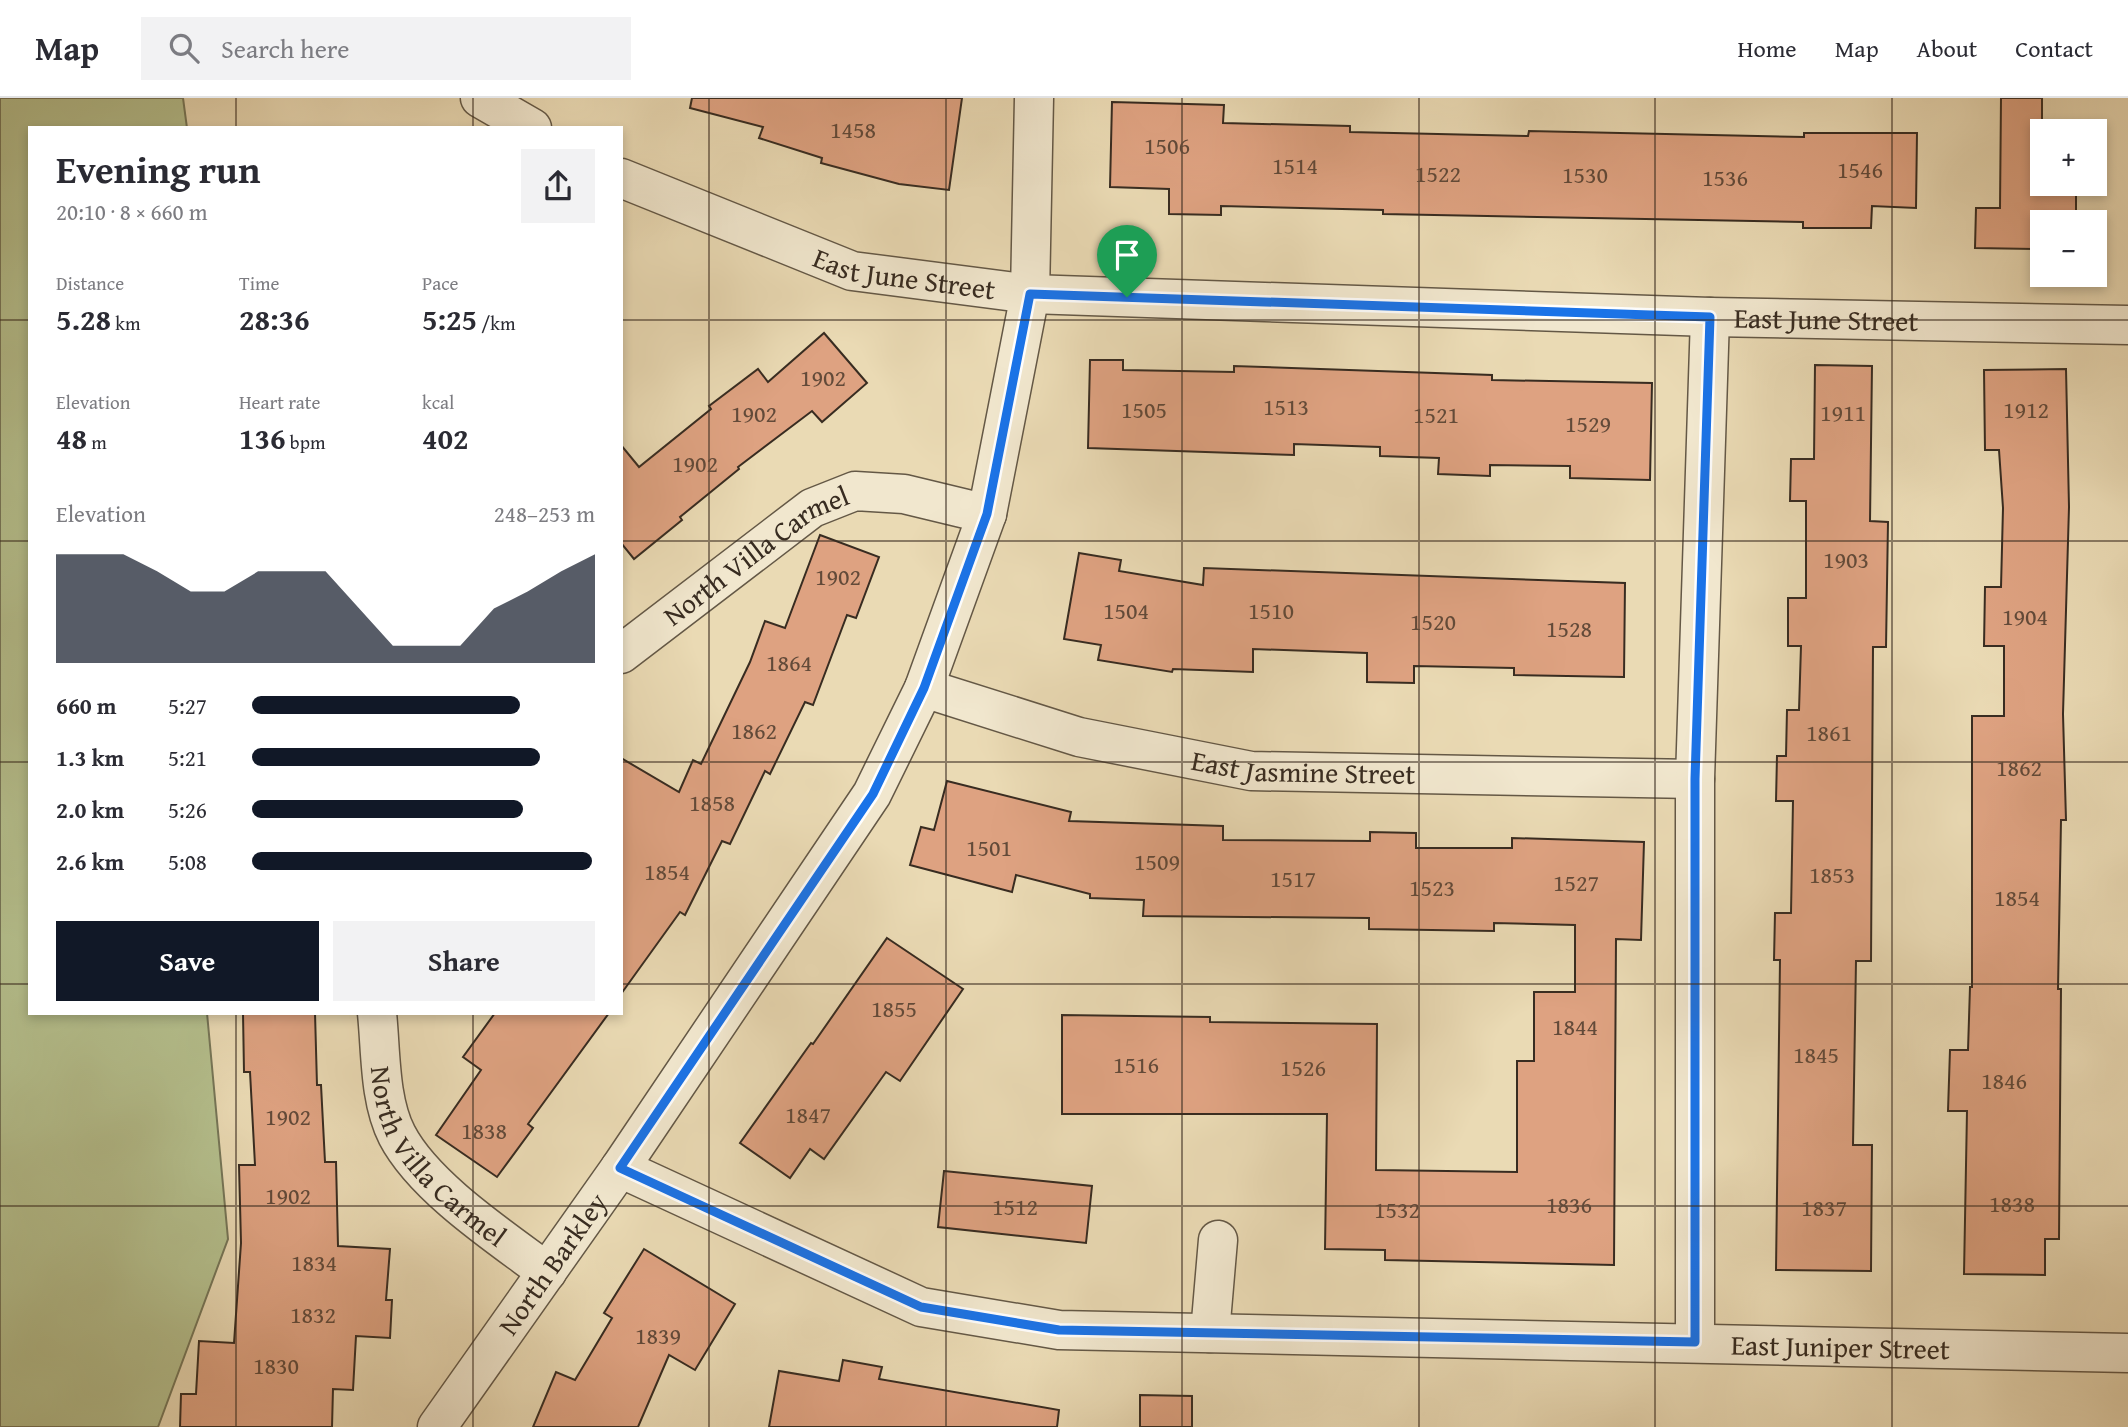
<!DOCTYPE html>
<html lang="en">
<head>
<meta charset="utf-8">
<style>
	body { margin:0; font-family:"Gentium Book Plus",serif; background:#f2f2f3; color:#2b2b33; height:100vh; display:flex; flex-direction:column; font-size:26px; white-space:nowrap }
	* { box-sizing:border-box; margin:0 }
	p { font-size:23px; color:#7c7c81 }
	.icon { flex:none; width:38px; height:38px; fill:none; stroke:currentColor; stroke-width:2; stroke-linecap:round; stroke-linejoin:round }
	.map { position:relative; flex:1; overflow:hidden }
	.drawer { position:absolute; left:28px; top:28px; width:595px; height:889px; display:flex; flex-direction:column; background:#fff; border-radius:0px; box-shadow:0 4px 10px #0003 }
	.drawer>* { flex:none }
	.fabs { position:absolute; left:2030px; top:21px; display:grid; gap:14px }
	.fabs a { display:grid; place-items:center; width:77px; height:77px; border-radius:0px; background:#fff; box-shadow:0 4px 10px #0003; font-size:35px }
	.pin { position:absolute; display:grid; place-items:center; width:60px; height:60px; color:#fff; margin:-72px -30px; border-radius:50% 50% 50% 0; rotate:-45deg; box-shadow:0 0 7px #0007 }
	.pin .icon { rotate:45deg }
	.round { display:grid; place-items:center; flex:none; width:74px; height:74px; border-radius:0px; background:#f2f2f3 }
	.summary { display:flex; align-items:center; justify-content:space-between; height:119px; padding:0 28px }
	h1 { font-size:38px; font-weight:700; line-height:52px }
	.figures { display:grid; grid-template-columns:repeat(3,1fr); gap:10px; height:119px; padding:7px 28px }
	.figures div { display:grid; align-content:center }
	.figures b { font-size:30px; font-weight:700 }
	.figures small { font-size:19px; font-weight:400 }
	.figures p { font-size:19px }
	.chart { height:196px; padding:14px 28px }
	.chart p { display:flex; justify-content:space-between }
	.chart svg { width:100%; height:126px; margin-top:7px; fill:#111827; opacity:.7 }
	.action { display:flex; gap:14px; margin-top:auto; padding:14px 28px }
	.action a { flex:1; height:80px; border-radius:0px; background:#111827; color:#fff; font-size:28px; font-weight:700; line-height:80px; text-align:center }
	.action a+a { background:#f2f2f3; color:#2b2b33 }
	ul { padding:0 28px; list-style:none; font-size:23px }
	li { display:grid; grid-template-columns:112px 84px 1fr; align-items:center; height:52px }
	li i { height:18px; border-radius:9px; background:#111827 }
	header { display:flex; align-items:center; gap:42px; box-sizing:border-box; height:98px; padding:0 35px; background:#fff; border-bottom:2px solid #e1e1e2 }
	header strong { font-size:33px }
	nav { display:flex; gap:38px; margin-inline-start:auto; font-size:24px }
	.search { width:490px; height:63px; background:#f2f2f3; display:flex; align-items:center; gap:18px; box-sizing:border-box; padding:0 24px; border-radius:0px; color:#7c7c81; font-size:26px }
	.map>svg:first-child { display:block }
	.green { fill:#b5c08e; stroke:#767658; stroke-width:2 }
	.building { fill:#dea281; stroke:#382c21; stroke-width:2 }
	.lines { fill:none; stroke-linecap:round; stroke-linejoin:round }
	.street-casing { stroke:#645846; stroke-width:41 }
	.street { stroke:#f1e7ce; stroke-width:38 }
	.route-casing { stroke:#fff; stroke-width:14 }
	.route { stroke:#1a73e8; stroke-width:9 }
	.grid { fill:none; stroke:#382c21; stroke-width:2; stroke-opacity:0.55 }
	.labels { text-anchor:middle; stroke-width:6; stroke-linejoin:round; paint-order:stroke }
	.number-label { font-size:24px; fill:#624a39 }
	.street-label { font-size:28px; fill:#382c21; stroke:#f1e7ce }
</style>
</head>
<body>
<header>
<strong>Map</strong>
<div class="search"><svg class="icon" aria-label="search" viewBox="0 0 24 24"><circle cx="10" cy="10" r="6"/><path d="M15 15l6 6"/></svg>Search here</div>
<nav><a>Home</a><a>Map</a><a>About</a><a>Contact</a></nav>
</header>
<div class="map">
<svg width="2128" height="1329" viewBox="0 0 2128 1329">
	<rect width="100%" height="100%" fill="#eadab4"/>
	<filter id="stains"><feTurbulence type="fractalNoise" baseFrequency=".00286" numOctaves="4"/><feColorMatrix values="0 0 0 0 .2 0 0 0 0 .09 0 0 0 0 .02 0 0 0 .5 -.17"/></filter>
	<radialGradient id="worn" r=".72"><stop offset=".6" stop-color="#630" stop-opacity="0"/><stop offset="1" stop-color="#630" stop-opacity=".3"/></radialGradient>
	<path class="green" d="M 0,0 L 183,0 L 187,30 L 30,30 L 30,915 L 207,915 L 228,1141 L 158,1329 L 0,1329 Z"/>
	<g class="building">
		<path d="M 692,0 L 962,0 L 949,92 L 899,86 L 821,65 L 822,60 L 759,40 L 763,29 L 690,10 Z"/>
		<path d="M 2001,0 L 2042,0 L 2042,86 L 2076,86 L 2076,124 L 2042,124 L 2042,151 L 1975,150 L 1976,110 L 2000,110 Z"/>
		<path d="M 1112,4 L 1224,7 L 1223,25 L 1350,28 L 1350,34 L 1528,38 L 1529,33 L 1804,39 L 1804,35 L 1917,35 L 1916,110 L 1872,108 L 1871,130 L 1803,130 L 1803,124 L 1383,116 L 1383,112 L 1221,108 L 1221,117 L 1169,116 L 1169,91 L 1110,89 Z"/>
		<path d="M 824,235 L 867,285 L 822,324 L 812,313 L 738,369 L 739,371 L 680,419 L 682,422 L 634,461 L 621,445 L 621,347 L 639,369 L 711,311 L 709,308 L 758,271 L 768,284 Z"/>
		<path d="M 1090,262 L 1123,262 L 1123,272 L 1234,274 L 1234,268 L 1492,277 L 1492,282 L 1652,285 L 1650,382 L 1570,380 L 1570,368 L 1490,367 L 1490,378 L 1438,376 L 1439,360 L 1380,358 L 1380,349 L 1294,346 L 1294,357 L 1088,350 Z"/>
		<path d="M 1815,267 L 1872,268 L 1870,423 L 1888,424 L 1886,549 L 1873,549 L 1871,863 L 1856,863 L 1853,1047 L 1872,1047 L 1871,1173 L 1776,1172 L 1780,862 L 1774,862 L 1775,815 L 1791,815 L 1793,703 L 1776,703 L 1777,658 L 1786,658 L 1787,612 L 1799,612 L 1801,548 L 1788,548 L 1788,500 L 1806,500 L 1806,403 L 1790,403 L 1791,361 L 1814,361 Z"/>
		<path d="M 2066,271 L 2069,409 L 2063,616 L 2066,722 L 2061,722 L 2058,891 L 2061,891 L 2059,1141 L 2045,1141 L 2045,1177 L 1964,1176 L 1967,1013 L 1948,1013 L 1950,952 L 1968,952 L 1970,889 L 1972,889 L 1972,618 L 2004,618 L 2004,548 L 1984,548 L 1985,489 L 2001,489 L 2003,410 L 1999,352 L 1985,352 L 1984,272 Z"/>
		<path d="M 820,437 L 879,459 L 856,520 L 847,517 L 813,607 L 805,604 L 770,676 L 765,673 L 730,746 L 722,743 L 685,817 L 680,814 L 621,896 L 621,660 L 679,694 L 693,662 L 701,666 L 750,564 L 765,523 L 785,530 Z"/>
		<path d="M 1079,455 L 1121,462 L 1119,473 L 1203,487 L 1204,470 L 1625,485 L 1624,579 L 1514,577 L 1514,570 L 1414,568 L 1414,585 L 1367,584 L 1367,555 L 1253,551 L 1253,574 L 1173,571 L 1172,574 L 1098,562 L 1101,547 L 1064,541 Z"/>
		<path d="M 947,683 L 1071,714 L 1069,723 L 1223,728 L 1223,742 L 1370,743 L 1370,734 L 1416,735 L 1416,750 L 1512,750 L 1512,740 L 1644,744 L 1641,842 L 1616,841 L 1614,1167 L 1385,1162 L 1385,1152 L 1325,1151 L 1327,1016 L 1062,1016 L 1062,917 L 1210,919 L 1210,924 L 1377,926 L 1376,1072 L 1517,1074 L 1517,963 L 1534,963 L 1534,894 L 1575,894 L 1575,827 L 1494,825 L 1494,833 L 1369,831 L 1369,820 L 1143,818 L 1144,802 L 1090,800 L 1090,796 L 1016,777 L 1012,794 L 910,767 L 921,729 L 934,732 Z"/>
		<path d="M 887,840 L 963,891 L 900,983 L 886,974 L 824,1061 L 810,1051 L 790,1080 L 740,1045 L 811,945 L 813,946 Z"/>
		<path d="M 243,915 L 315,915 L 317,987 L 321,987 L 325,1064 L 336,1064 L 338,1148 L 390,1151 L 386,1202 L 392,1202 L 390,1240 L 356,1238 L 353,1292 L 333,1291 L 332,1329 L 180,1329 L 181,1296 L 196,1296 L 199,1243 L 234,1245 L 241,1145 L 239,1067 L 255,1067 L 250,974 L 244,974 Z"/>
		<path d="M 495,915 L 609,915 L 528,1026 L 533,1030 L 497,1079 L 436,1037 L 481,972 L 463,959 Z"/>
		<path d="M 944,1073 L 1092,1088 L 1086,1145 L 938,1129 Z"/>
		<path d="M 644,1151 L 735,1206 L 695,1272 L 669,1257 L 638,1329 L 533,1329 L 556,1274 L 575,1282 L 612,1220 L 604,1215 Z"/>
		<path d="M 843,1262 L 882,1269 L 879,1281 L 1059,1312 L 1057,1329 L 769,1329 L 779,1273 L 839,1283 Z"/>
		<path d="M 1140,1297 L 1192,1298 L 1192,1329 L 1140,1329 Z"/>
	</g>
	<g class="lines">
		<defs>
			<g id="street">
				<path d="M 480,0 L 532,30"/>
				<path id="s1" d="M 621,80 L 852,173 L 1030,196 L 1710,219 L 2128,227"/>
				<path id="s2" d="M 621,556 L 812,410 L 855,393 L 904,396 L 987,416"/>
				<path id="s3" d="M 924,590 L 1079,639 L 1251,673 L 1695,681"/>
				<path id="s4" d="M 377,915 C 381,953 379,1002 397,1037 C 424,1089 500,1139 547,1174"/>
				<path id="s5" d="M 620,1070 L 921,1209 L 1059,1232 L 2128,1255"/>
				<path d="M 1210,1235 L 1218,1142"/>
				<path d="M 1695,1244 L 1695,681 L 1710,219"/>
				<path id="s6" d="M 437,1329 L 620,1070 L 872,696 L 924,590 L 987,416 L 1030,196 L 1034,0"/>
			</g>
		</defs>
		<use href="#street" class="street-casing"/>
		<use href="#street" class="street"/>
	</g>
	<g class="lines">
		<defs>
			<path id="route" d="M 1030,196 L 1710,219 L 1695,681 L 1695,1244 L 1059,1232 L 921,1209 L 620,1070 L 873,696 L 924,590 L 987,416 Z"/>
		</defs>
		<use href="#route" class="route-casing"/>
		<use href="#route" class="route"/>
	</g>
	<path class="grid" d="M 236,0 L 236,30M 473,0 L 473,30M 709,0 L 709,1329M 946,0 L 946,1329M 1182,0 L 1182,1329M 1419,0 L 1419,1329M 1655,0 L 1655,1329M 1892,0 L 1892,1329M 0,222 L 30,222M 621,222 L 2128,222M 0,443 L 30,443M 621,443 L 2128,443M 0,664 L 30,664M 621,664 L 2128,664M 0,886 L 30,886M 621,886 L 2128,886M 236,915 L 236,1329M 473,915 L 473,1329M 0,1108 L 2128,1108"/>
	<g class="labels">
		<g class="number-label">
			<text x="853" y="40">1458</text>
			<text x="1167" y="56">1506</text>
			<text x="1295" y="76">1514</text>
			<text x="1860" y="80">1546</text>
			<text x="1438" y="84">1522</text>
			<text x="1585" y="85">1530</text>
			<text x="1725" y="88">1536</text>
			<text x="823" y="288">1902</text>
			<text x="1286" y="317">1513</text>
			<text x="1144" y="320">1505</text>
			<text x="2026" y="320">1912</text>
			<text x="1843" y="323">1911</text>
			<text x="754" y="324">1902</text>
			<text x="1436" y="325">1521</text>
			<text x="1588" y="334">1529</text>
			<text x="695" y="374">1902</text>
			<text x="1846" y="470">1903</text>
			<text x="838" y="487">1902</text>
			<text x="1126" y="521">1504</text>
			<text x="1271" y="521">1510</text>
			<text x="2025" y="527">1904</text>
			<text x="1433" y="532">1520</text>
			<text x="1569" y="539">1528</text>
			<text x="789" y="573">1864</text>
			<text x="754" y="641">1862</text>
			<text x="1829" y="643">1861</text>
			<text x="2019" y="678">1862</text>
			<text x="712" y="713">1858</text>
			<text x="989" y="758">1501</text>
			<text x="1157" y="772">1509</text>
			<text x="667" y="782">1854</text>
			<text x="1832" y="785">1853</text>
			<text x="1293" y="789">1517</text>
			<text x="1576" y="793">1527</text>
			<text x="1432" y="798">1523</text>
			<text x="2017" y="808">1854</text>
			<text x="894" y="919">1855</text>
			<text x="1575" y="937">1844</text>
			<text x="1816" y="965">1845</text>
			<text x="1136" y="975">1516</text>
			<text x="1303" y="978">1526</text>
			<text x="2004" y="991">1846</text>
			<text x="808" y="1025">1847</text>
			<text x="288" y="1027">1902</text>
			<text x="484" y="1041">1838</text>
			<text x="288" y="1106">1902</text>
			<text x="2012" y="1114">1838</text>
			<text x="1569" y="1115">1836</text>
			<text x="1015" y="1117">1512</text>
			<text x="1824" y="1118">1837</text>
			<text x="1397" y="1120">1532</text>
			<text x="314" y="1173">1834</text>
			<text x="313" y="1225">1832</text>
			<text x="658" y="1246">1839</text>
			<text x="276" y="1276">1830</text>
		</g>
		<g class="street-label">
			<text dy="10" stroke="none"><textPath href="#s1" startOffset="301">East June Street</textPath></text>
			<text dy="10" stroke="none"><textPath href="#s1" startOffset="1225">East June Street</textPath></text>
			<text dy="10" stroke="none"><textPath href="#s2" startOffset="168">North Villa Carmel</textPath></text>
			<text dy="10" stroke="none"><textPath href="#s3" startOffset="390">East Jasmine Street</textPath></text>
			<text dy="10" stroke="none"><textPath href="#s4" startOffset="164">North Villa Carmel</textPath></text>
			<text dy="10" stroke="none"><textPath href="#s6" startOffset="200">North Barkley</textPath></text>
			<text dy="10" stroke="none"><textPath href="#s5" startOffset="1253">East Juniper Street</textPath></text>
		</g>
	</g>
	<rect width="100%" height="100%" filter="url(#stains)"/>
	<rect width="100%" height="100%" fill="url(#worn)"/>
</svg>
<div class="fabs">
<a>+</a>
<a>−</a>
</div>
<div class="pin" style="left:1127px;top:199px;background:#1e9e55"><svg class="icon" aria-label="arrive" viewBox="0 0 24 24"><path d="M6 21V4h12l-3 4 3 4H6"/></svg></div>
<section class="drawer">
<div class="summary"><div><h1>Evening run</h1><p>20:10 · 8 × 660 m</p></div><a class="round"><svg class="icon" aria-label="share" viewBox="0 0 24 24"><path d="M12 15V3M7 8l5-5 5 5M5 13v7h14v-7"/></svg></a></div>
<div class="figures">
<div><p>Distance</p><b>5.28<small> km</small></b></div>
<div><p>Time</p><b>28:36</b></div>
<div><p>Pace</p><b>5:25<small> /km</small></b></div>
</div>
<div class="figures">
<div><p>Elevation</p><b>48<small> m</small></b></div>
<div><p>Heart rate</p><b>136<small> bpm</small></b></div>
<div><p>kcal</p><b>402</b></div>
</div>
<div class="chart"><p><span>Elevation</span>248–253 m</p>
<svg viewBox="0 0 160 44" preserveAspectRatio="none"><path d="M0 44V6L10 6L20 6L30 12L40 19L50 19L60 12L70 12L80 12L90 25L100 38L110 38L120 38L130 25L140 19L150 12L160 6V44z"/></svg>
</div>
<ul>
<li><b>660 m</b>5:27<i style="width:78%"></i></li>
<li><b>1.3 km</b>5:21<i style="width:84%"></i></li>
<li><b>2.0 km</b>5:26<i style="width:79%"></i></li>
<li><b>2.6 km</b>5:08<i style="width:99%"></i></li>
</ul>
<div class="action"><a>Save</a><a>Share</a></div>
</section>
</div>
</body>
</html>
